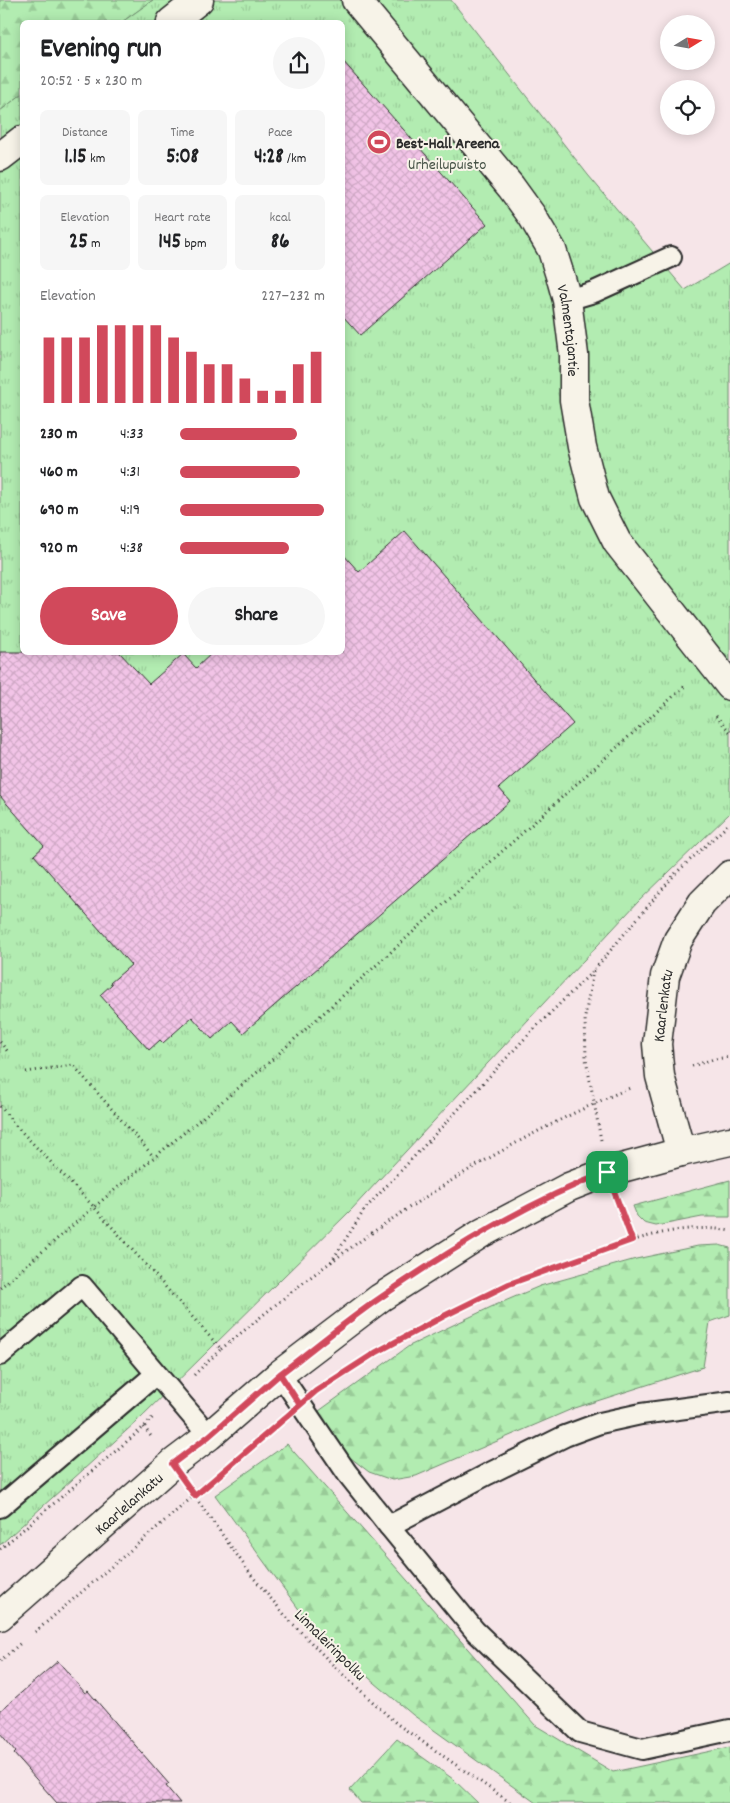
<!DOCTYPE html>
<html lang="en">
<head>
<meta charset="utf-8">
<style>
	body { margin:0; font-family:Dekko,sans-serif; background:#f6f6f6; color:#202124; height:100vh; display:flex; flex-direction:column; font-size:19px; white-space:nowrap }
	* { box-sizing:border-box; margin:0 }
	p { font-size:16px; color:#757577 }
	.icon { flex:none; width:28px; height:28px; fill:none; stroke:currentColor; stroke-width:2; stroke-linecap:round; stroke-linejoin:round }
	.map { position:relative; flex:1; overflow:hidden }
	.side { position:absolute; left:20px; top:20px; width:325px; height:635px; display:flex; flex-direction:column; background:#fff; border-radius:8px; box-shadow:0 2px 12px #0003 }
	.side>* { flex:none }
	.needle { width:32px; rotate:79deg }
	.buttons { position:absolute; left:660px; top:15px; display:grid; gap:10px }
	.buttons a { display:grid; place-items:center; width:55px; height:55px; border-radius:50%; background:#fff; box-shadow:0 2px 12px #0003; font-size:25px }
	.pin { position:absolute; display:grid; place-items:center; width:42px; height:42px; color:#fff; margin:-21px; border-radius:10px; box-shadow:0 2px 8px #0006 }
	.round { display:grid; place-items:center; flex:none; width:52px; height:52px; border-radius:26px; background:#f6f6f6 }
	.summary { display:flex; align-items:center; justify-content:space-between; height:85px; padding:0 20px }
	h1 { font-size:28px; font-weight:700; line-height:38px }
	.stats { display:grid; grid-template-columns:repeat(3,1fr); gap:8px; height:85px; padding:5px 20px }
	.stats div { display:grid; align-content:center; border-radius:8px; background:#f6f6f6; text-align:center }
	.stats b { font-size:21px; font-weight:700 }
	.stats small { font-size:14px; font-weight:400 }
	.stats p { font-size:14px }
	.chart { height:140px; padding:10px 20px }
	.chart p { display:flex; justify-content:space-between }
	.chart svg { width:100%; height:90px; margin-top:5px; stroke:#d1495b; stroke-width:6 }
	.button { display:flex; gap:10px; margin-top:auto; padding:10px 20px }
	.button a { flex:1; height:58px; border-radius:30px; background:#d1495b; color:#fff; font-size:20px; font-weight:700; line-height:58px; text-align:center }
	.button a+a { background:#f6f6f6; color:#202124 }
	ul { padding:0 20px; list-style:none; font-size:16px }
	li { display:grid; grid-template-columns:80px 60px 1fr; align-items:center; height:38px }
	li i { height:12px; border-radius:6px; background:#d1495b }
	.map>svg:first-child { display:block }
	.forest { fill:url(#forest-firs); stroke:#6e8c6e }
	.park { fill:url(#park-tufts); stroke:#6e8c6e }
	.building { fill:url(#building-cross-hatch); stroke:#2b2b2b }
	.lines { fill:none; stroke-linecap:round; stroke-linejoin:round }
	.service-casing { stroke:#2b2b2b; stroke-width:24 }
	.minor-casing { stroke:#2b2b2b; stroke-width:31 }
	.secondary-casing { stroke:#2b2b2b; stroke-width:31 }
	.path { stroke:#2b2b2b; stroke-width:3; stroke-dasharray:1 4; stroke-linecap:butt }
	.service { stroke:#f7f3e8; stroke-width:20 }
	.minor { stroke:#f7f3e8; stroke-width:28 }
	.secondary { stroke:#f7f3e8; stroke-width:28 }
	.route-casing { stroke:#fff; stroke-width:10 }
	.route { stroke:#d1495b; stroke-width:6 }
	.labels { text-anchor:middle; stroke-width:4; stroke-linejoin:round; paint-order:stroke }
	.poi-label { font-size:16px; font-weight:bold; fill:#2b2b2b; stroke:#f7f3e8; text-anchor:start }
	.park-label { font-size:16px; fill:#465246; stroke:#f7f3e8 }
	.street-label { font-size:16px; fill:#2b2b2b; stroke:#f7f3e8 }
</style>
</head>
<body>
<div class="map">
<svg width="730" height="1803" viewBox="0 0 730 1803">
	<defs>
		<pattern id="forest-firs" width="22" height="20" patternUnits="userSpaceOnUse" patternTransform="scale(1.25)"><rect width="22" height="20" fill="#b2ecb1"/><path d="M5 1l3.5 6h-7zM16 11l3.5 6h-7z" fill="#99cb98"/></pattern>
		<pattern id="park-tufts" width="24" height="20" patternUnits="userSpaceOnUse" patternTransform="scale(1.25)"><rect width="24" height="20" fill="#b2ecb1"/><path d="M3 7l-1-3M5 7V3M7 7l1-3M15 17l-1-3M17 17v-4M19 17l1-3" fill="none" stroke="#99cb98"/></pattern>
		<pattern id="building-cross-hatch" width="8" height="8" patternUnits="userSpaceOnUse" patternTransform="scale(1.25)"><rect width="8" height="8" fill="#f2c4e7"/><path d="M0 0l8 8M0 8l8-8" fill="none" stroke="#d0a9c6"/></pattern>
	</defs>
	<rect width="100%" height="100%" fill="#f6e5e8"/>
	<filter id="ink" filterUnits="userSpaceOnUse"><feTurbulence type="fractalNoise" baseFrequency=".02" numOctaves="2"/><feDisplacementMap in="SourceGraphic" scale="10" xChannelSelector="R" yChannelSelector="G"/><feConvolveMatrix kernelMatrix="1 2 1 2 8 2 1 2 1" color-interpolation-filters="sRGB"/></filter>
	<g filter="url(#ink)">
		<g class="forest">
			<path d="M 0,0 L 153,0 L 122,22 L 22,22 L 22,94 L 0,111 Z"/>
			<path d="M 730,1180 L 730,1217 L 702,1217 L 656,1226 L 644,1223 L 637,1216 L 633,1206 Z"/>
			<path d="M 719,1245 L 730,1248 L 730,1315 L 710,1322 L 703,1367 L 572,1409 L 416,1476 L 392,1480 L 369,1472 L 338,1448 L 319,1411 L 409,1346 L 491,1307 L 540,1286 L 636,1259 L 698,1246 Z"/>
			<path d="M 287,1444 L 535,1725 L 613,1772 L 730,1747 L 730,1803 L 536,1803 L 413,1715 L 343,1656 L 306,1619 L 215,1495 Z"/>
			<path d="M 397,1739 L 453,1779 L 478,1803 L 361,1803 L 350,1790 Z"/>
		</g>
		<path class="park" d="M 153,0 L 451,0 L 588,175 L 685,290 L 730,263 L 730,813 L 638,902 L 351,1210 L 136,1422 L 0,1545 L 0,111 L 22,94 L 22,652 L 342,652 L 342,22 L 122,22 Z"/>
		<g class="building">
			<path d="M 342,60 L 487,224 L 360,335 L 342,315 Z"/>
			<path d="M 405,531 L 573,724 L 499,788 L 510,801 L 243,1033 L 232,1021 L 212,1039 L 192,1017 L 163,1043 L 160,1040 L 149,1050 L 100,995 L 112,984 L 110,983 L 131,965 L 34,855 L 44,846 L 0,796 L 0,652 L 119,652 L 149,684 L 183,654 L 196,668 L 213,652 L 342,652 L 342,553 L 359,572 Z"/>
			<path d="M 58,1661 L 85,1693 L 88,1691 L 169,1784 L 166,1786 L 180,1803 L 57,1803 L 14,1754 L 16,1752 L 0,1733 L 0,1711 Z"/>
		</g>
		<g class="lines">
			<defs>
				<g id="service">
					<path d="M 567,300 L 594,292 L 671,257"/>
					<path d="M 0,1355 L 82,1286 L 209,1436"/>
					<path d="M 280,1374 L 347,1473 L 389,1526 L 488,1474 L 565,1436 L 600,1423 L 641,1414 L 730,1402"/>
					<path d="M 0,1507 L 156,1374"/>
					<path d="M 389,1526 L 475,1631 L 580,1732 L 642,1749 L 730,1730"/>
				</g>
				<g id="minor">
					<path id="s1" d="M 356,0 L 511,187 L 532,216 L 552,250 L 562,282 L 567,300 L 574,355 L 574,400 L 582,447 L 595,498 L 617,542 L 730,686"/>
					<path d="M 171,22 L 199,0"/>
					<path d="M 0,157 L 22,140"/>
					<path id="s2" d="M 681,1152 L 660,1076 L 657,1044 L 665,976 L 678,940 L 702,903 L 730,875"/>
				</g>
				<g id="secondary">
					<path id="s3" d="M 0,1616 L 172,1464 L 209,1436 L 280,1374 L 380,1298 L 482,1233 L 569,1187 L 607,1172 L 681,1152 L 730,1141"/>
				</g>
			</defs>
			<use href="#service" class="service-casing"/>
			<use href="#minor" class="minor-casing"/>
			<use href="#secondary" class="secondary-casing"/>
			<g class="path">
				<path d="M 716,716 L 730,732"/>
				<path d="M 593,971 L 585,1017 L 586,1059 L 601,1140"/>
				<path d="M 0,1042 L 8,1052"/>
				<path d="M 692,1066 L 714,1059 L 730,1057"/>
				<path d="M 26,1072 L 73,1065 L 154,1157"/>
				<path d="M 0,1106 L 16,1126 L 94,1207 L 221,1349 L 194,1375"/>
				<path d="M 618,1201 L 632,1241"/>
				<path d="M 331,1262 L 365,1209 L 529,1034 L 593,971 L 676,873 L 730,823"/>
				<path d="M 0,1288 L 94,1207 L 265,1066 L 687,684"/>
				<path d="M 221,1349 C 258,1320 293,1289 331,1262 C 424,1194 524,1132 630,1088"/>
				<path d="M 322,1387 C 382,1349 443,1314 508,1285 C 537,1272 567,1262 597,1252 C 639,1238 686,1222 730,1231"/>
				<path d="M 144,1427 L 153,1439"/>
				<path d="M 190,1490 L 252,1576 L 289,1620 L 337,1669 L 397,1724 L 511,1803"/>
				<path d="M 0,1549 L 144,1427 L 153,1417"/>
				<path d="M 35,1632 L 279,1423"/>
				<path d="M 0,1661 L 22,1642"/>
			</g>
			<use href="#service" class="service"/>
			<use href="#minor" class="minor"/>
			<use href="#secondary" class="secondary"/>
		</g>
	</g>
	<g class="lines" filter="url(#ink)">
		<defs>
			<path id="route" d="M 607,1172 C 526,1203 451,1249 380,1298 C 346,1321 313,1349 280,1374 L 300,1405 L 195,1496 L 172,1464 L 209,1436 L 280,1374 L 300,1405 L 316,1391 L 375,1353 L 444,1316 L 509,1284 L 632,1240 L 607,1172"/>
		</defs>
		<use href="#route" class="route-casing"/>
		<use href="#route" class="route"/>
	</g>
	<defs>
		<symbol id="stadium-disc" viewBox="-11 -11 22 22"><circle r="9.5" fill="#d1495b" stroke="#f7f3e8"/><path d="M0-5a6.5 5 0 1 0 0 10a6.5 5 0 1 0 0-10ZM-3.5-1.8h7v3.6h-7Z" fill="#fff"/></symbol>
	</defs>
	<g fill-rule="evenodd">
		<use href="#stadium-disc" x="365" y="128" width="28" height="28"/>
	</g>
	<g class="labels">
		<g class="poi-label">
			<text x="396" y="148">Best‑Hall Areena</text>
		</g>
		<g class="park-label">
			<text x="447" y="169">Urheilupuisto</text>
		</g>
		<g class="street-label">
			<text dy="6" stroke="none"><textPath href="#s1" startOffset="401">Valmentajantie</textPath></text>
			<text dy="6" stroke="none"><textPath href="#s2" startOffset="150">Kaarlenkatu</textPath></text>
			<text dy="6" stroke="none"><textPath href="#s3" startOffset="171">Kaarlelankatu</textPath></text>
			<text transform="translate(331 1644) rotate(45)" y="6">Linnaleirinpolku</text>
		</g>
	</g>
</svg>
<div class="buttons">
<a><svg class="needle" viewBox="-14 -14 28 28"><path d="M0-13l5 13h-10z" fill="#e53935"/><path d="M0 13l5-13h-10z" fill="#757577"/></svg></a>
<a><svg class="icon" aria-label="locate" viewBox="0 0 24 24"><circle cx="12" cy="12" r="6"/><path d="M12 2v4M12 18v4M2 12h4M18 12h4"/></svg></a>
</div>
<div class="pin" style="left:607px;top:1172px;background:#1e9e55"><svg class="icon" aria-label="arrive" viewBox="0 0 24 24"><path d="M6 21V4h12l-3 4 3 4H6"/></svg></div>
<section class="side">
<div class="summary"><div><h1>Evening run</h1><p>20:52 · 5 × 230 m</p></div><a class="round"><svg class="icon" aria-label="share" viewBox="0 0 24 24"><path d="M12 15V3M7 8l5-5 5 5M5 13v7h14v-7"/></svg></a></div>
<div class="stats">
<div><p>Distance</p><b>1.15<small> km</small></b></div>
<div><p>Time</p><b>5:08</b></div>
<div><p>Pace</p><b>4:28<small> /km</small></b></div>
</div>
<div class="stats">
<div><p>Elevation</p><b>25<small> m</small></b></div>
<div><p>Heart rate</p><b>145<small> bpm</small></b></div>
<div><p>kcal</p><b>86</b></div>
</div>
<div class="chart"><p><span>Elevation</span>227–232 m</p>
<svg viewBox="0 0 160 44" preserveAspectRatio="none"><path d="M5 44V12M15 44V12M25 44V12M35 44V6M45 44V6M55 44V6M65 44V6M75 44V12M85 44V19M95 44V25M105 44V25M115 44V32M125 44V38M135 44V38M145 44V25M155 44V19"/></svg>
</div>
<ul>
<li><b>230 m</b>4:33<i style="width:81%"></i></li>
<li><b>460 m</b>4:31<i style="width:83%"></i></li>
<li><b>690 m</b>4:19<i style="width:99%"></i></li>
<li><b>920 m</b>4:38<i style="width:75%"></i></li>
</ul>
<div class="button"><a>Save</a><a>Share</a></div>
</section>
</div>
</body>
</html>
